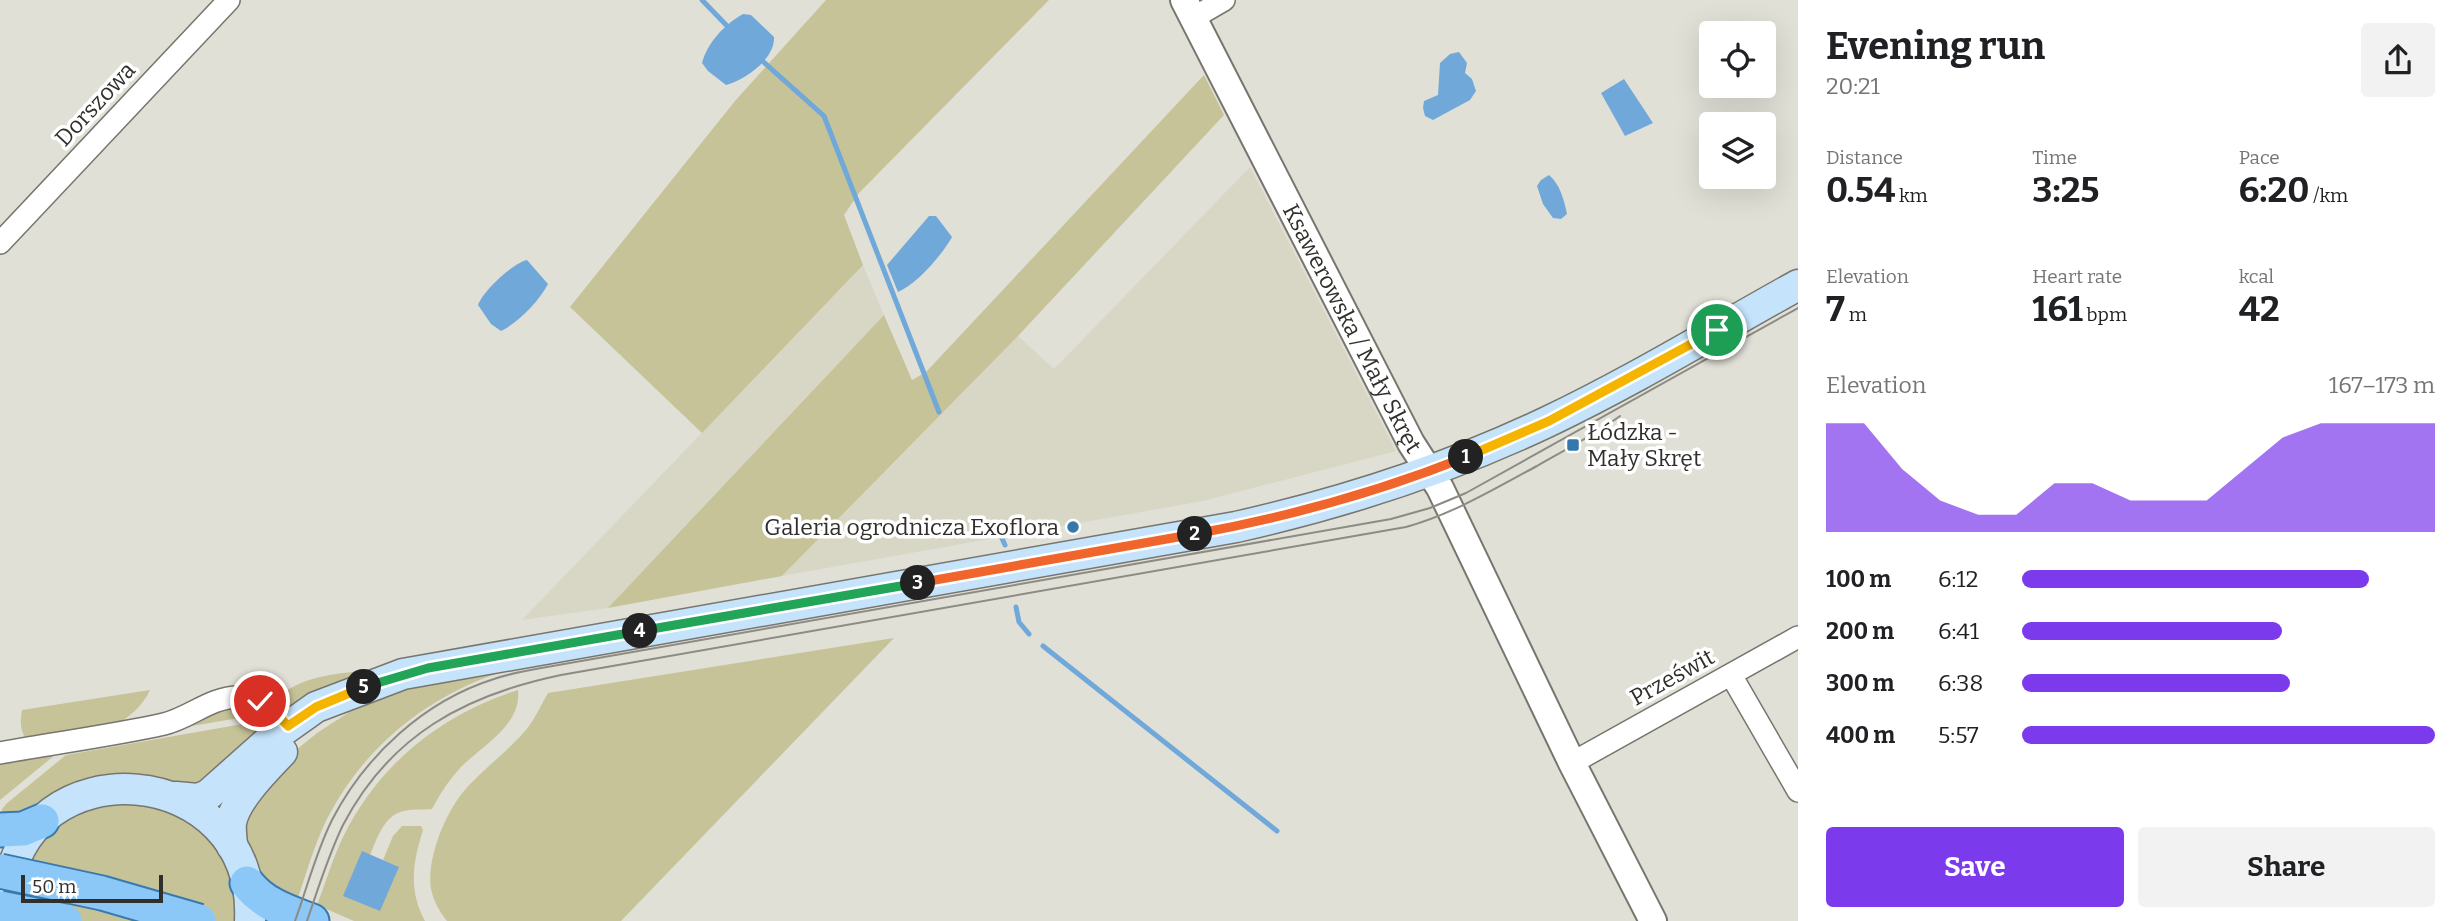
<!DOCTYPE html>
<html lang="en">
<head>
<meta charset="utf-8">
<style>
	body { margin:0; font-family:Bitter,serif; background:#f2f2f2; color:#202124; height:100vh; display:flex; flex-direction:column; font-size:26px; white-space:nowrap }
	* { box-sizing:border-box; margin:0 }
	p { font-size:23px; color:#757577 }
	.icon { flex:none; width:38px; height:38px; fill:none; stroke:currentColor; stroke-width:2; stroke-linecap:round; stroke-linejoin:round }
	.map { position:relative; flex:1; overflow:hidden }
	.panel { display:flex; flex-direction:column; background:#fff; width:665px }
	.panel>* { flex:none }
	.controls { position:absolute; left:1699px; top:21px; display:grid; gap:14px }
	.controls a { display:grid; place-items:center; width:77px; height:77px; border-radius:7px; background:#fff; box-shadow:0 7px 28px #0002; font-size:35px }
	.scale { position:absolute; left:21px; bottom:18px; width:142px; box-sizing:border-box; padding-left:7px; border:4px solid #302f2c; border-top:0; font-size:19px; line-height:24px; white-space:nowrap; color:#302f2c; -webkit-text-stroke:5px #fff; paint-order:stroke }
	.pin { position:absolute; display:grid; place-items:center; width:60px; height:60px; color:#fff; margin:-30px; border:4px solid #fff; border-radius:50%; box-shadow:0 2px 7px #0007 }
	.km { position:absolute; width:35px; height:35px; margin:-18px; border-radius:50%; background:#222; color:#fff; font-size:19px; line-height:35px; text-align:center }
	.round { display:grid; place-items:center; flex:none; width:74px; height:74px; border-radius:7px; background:#f2f2f2 }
	.head { display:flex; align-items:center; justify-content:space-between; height:119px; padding:0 28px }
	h1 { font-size:38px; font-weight:700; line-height:52px }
	.metrics { display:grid; grid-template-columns:repeat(3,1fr); gap:10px; height:119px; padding:7px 28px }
	.metrics div { display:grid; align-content:center }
	.metrics b { font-size:35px; font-weight:700 }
	.metrics small { font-size:19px; font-weight:400 }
	.metrics p { font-size:19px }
	.chart { height:196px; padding:14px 28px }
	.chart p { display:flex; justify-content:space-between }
	.chart svg { width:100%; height:126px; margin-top:7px; fill:#7c3aed; opacity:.7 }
	.primary-button { display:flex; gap:14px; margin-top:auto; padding:14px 28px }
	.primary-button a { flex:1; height:80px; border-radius:7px; background:#7c3aed; color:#fff; font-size:28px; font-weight:700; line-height:80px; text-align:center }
	.primary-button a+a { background:#f2f2f2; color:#202124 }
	ul { padding:0 28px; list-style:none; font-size:23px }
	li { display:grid; grid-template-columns:112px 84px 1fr; align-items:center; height:52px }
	li i { height:18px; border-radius:9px; background:#7c3aed }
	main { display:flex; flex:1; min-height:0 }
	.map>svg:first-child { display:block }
	.built { fill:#d8d7c6 }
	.green { fill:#c6c398 }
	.water { fill:#70a8d9 }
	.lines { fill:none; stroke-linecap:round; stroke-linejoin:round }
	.stream { stroke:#70a8d9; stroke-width:5 }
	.minor-casing { stroke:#77766e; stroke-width:24 }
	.tertiary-casing { stroke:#77766e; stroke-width:30 }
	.secondary-casing { stroke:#77766e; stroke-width:33 }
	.primary-casing { stroke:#387aad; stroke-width:37 }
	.minor { stroke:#fff; stroke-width:21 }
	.tertiary { stroke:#fff; stroke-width:26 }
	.secondary { stroke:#c5e3fb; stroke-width:30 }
	.primary { stroke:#8bc8f7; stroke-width:33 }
	.tram { stroke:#8c8b84; stroke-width:2 }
	.primary-bridge-casing { stroke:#387aad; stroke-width:37; stroke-linecap:butt }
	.primary-bridge { stroke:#8bc8f7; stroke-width:33 }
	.split-1-casing { stroke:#fff; stroke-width:14 }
	.split-2-casing { stroke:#fff; stroke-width:14 }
	.split-3-casing { stroke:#fff; stroke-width:14 }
	.split-4-casing { stroke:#fff; stroke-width:14 }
	.split-5-casing { stroke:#fff; stroke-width:14 }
	.split-6-casing { stroke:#fff; stroke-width:14 }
	.split-1 { stroke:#f5b400; stroke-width:9 }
	.split-2 { stroke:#f0652b; stroke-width:9 }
	.split-3 { stroke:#f0652b; stroke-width:9 }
	.split-4 { stroke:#22a559; stroke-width:9 }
	.split-5 { stroke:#22a559; stroke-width:9 }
	.split-6 { stroke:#f5b400; stroke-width:9 }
	.poi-dot { fill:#3578ae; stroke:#fff; stroke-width:2.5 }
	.labels { text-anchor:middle; stroke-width:7; stroke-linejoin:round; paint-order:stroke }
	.street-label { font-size:23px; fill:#302f2c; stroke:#fff }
	.poi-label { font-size:23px; fill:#302f2c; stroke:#fff; text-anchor:start }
</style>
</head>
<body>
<main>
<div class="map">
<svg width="1798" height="921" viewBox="0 0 1798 921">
	<rect width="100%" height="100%" fill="#e1e0d7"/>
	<g class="built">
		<path d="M 1250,167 L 1396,451 L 1203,501 L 782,576 L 1018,336 L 1054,369 Z"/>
		<path d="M 863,265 L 884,315 L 608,608 L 522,620 Z"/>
	</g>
	<g class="green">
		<path d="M 826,0 L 1049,0 L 859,193 L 844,215 L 863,265 L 702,433 L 570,307 L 735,101 Z"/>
		<path d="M 1204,75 L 1224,115 L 1018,336 L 782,576 L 608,608 L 884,315 L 912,380 L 926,372 Z"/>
		<path d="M 894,638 L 621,921 L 447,921 C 440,912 435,904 432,893 C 424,864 445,813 464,791 C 483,769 507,752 526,730 C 535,719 541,705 548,693 Z"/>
		<path d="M 377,669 L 350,678 L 290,708 L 275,701 C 300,673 343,674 377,669 Z"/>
		<path d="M 511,669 C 431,693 364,745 326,821 C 314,846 306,874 297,901 L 262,882 L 245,846 L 241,826 L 290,755 L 317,733 L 357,707 L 395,691 Z"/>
		<path d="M 150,690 C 145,702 130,718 117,723 L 26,739 C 20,730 20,721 22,710 Z"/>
		<path d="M 518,690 C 522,725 482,746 461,767 C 449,780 440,794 432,809 C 424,810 417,809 409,810 C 385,812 378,836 370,855 L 362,852 L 399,867 L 383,860 L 393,836 L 402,826 L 421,826 L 423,830 C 413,862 408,890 425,921 L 354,921 L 317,905 C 326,882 333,857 344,835 C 380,763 442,714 518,690 Z"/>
		<path d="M 225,706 L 258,709 L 251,716 L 174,729 Z"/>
		<path d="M 263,713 L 269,726 L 213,784 L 39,808 L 1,818 L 2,809 L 6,804 L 66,755 L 254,722 Z"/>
		<path d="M 61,750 L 0,800 L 0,760 Z"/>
		<path d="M 117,801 L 166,807 L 206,833 L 232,875 L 237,921 L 17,921 L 17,893 L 39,843 L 70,816 Z"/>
	</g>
	<g class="water">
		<path d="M 743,14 L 751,15 L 774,37 C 775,59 746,79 726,85 L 708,71 L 702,63 C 707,43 725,24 743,14 Z"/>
		<path d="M 1459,52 L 1467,63 L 1465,73 L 1472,79 L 1476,91 L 1470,100 L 1433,120 L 1425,116 L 1423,108 L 1424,101 L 1438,95 L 1440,63 L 1450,54 Z"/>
		<path d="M 1624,79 L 1653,123 L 1625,136 L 1601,93 Z"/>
		<path d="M 1549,175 C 1560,184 1564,200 1567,214 L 1561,219 L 1553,218 L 1543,204 L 1537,186 L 1541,180 Z"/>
		<path d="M 929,216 L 936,216 L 952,237 C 942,255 917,284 898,292 L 887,265 Z"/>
		<path d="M 527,260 L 548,284 C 539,301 519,322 501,331 L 491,324 L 478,305 C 483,291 513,263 527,260 Z"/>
		<path d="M 362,851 L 399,867 L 380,911 L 343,896 Z"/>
	</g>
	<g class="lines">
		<g class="stream">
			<path d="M 702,0 L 731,30"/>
			<path d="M 758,57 L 824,116 L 939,412"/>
			<path d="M 1001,536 L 1005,545"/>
			<path d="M 1016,607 L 1019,622 L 1029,634"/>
			<path d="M 1043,646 L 1277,831"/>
		</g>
		<defs>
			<g id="minor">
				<path d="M 1193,18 L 1224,0"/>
				<path d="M 0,243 L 229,0"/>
				<path d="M 1731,675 L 1798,791"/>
				<path d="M 0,753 C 54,743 110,736 164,724 C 190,718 210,697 239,697 C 260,698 275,710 288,726"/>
				<path d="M 1572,763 L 1798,637"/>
			</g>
			<g id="tertiary">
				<path id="s1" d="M 1184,0 L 1411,443 L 1440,488 L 1572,763 L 1653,921"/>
			</g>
			<g id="secondary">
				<path d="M 176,797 L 198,799 L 208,795 L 271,739 L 316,707 L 403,674 L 1236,527 C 1343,503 1448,469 1547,422 C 1633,381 1715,331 1798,285"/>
				<path d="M 232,846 C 232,839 230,831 231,823 C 235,799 266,769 282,752"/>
				<path d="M 7,896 C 21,742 258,758 250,921"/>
			</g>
			<g id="primary">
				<path d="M 0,830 L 23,829 L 42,821"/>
				<path d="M 247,883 C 264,905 288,912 312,921"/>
			</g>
		</defs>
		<use href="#minor" class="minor-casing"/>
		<use href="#tertiary" class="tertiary-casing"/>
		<use href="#secondary" class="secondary-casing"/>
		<use href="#primary" class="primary-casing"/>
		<use href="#minor" class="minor"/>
		<use href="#tertiary" class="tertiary"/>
		<use href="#secondary" class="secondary"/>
		<use href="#primary" class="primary"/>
		<g class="tram">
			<path d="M 295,921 C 307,888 316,852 332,820 C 365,756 424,701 494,679 C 511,673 529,670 547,667 L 1391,519 L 1430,508 L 1466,493 L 1798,308"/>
			<path d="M 307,921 C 318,889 328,856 343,825 C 390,735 465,695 561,675 L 1406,527 C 1453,514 1494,489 1537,466 C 1565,450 1594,435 1620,416"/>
		</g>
		<defs>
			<g id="primary-bridge">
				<path d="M 0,871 L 102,893 L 199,921"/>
				<path d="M 0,908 L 65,921"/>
			</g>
		</defs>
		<use href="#primary-bridge" class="primary-bridge-casing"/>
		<use href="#primary-bridge" class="primary-bridge"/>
	</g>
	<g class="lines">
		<defs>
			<path id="split-1" d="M 1466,457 L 1549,421 L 1717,330"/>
			<path id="split-2" d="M 1195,534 C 1288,517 1378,492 1466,457"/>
			<path id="split-3" d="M 918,583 L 1195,534"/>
			<path id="split-4" d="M 640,631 L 918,583"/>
			<path id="split-5" d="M 364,687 L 428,668 L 640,631"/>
			<path id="split-6" d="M 260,701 L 273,710 L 288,726 L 316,707 L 364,687"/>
		</defs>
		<use href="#split-1" class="split-1-casing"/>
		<use href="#split-2" class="split-2-casing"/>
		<use href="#split-3" class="split-3-casing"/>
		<use href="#split-4" class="split-4-casing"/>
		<use href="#split-5" class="split-5-casing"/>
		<use href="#split-6" class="split-6-casing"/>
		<use href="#split-1" class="split-1"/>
		<use href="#split-2" class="split-2"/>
		<use href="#split-3" class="split-3"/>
		<use href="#split-4" class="split-4"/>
		<use href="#split-5" class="split-5"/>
		<use href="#split-6" class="split-6"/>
	</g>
	<g class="poi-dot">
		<rect x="1566" y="438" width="14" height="14" rx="3.5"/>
		<circle cx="1073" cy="527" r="7"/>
	</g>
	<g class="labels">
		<g class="street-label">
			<text transform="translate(95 104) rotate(-47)" y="8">Dorszowa</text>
			<text dy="8" stroke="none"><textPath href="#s1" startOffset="369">Ksawerowska / Mały Skręt</textPath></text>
			<text transform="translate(1672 677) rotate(-29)" y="8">Prześwit</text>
		</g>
		<g class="poi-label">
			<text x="1587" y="440">Łódzka -<tspan x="1587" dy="26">Mały Skręt</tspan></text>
			<text x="1059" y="535" text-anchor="end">Galeria ogrodnicza Exoflora</text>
		</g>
	</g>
</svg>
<div class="controls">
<a><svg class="icon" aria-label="locate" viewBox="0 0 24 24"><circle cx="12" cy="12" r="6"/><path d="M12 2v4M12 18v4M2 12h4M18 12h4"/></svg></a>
<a><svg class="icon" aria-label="layers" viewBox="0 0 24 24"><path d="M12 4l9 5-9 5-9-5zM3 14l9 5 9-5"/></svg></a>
</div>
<div class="scale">50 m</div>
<div class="pin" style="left:1717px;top:330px;background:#1e9e55"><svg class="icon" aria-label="arrive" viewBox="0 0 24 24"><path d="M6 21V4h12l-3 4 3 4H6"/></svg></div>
<div class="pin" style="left:260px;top:701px;background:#d93025"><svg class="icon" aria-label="check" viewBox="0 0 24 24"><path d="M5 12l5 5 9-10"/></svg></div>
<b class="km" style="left:1466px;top:457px">1</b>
<b class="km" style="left:1195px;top:534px">2</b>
<b class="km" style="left:918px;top:583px">3</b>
<b class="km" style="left:640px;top:631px">4</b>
<b class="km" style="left:364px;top:687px">5</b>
</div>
<section class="panel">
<div class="head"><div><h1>Evening run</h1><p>20:21</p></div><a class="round"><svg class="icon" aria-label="share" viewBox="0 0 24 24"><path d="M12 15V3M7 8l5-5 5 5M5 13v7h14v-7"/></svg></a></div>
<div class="metrics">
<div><p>Distance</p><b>0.54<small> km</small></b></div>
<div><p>Time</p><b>3:25</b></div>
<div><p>Pace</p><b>6:20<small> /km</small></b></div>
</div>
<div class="metrics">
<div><p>Elevation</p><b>7<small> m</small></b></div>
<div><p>Heart rate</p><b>161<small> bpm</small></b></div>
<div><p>kcal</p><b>42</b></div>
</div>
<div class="chart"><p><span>Elevation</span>167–173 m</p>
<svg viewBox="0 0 160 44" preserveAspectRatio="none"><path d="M0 44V6L10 6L20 22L30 33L40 38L50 38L60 27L70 27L80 33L90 33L100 33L110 22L120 11L130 6L140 6L150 6L160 6V44z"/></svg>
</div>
<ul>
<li><b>100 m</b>6:12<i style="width:84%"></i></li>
<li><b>200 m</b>6:41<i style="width:63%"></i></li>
<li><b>300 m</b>6:38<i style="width:65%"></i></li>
<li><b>400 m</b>5:57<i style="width:100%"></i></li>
</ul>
<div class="primary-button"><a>Save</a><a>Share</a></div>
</section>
</main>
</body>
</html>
